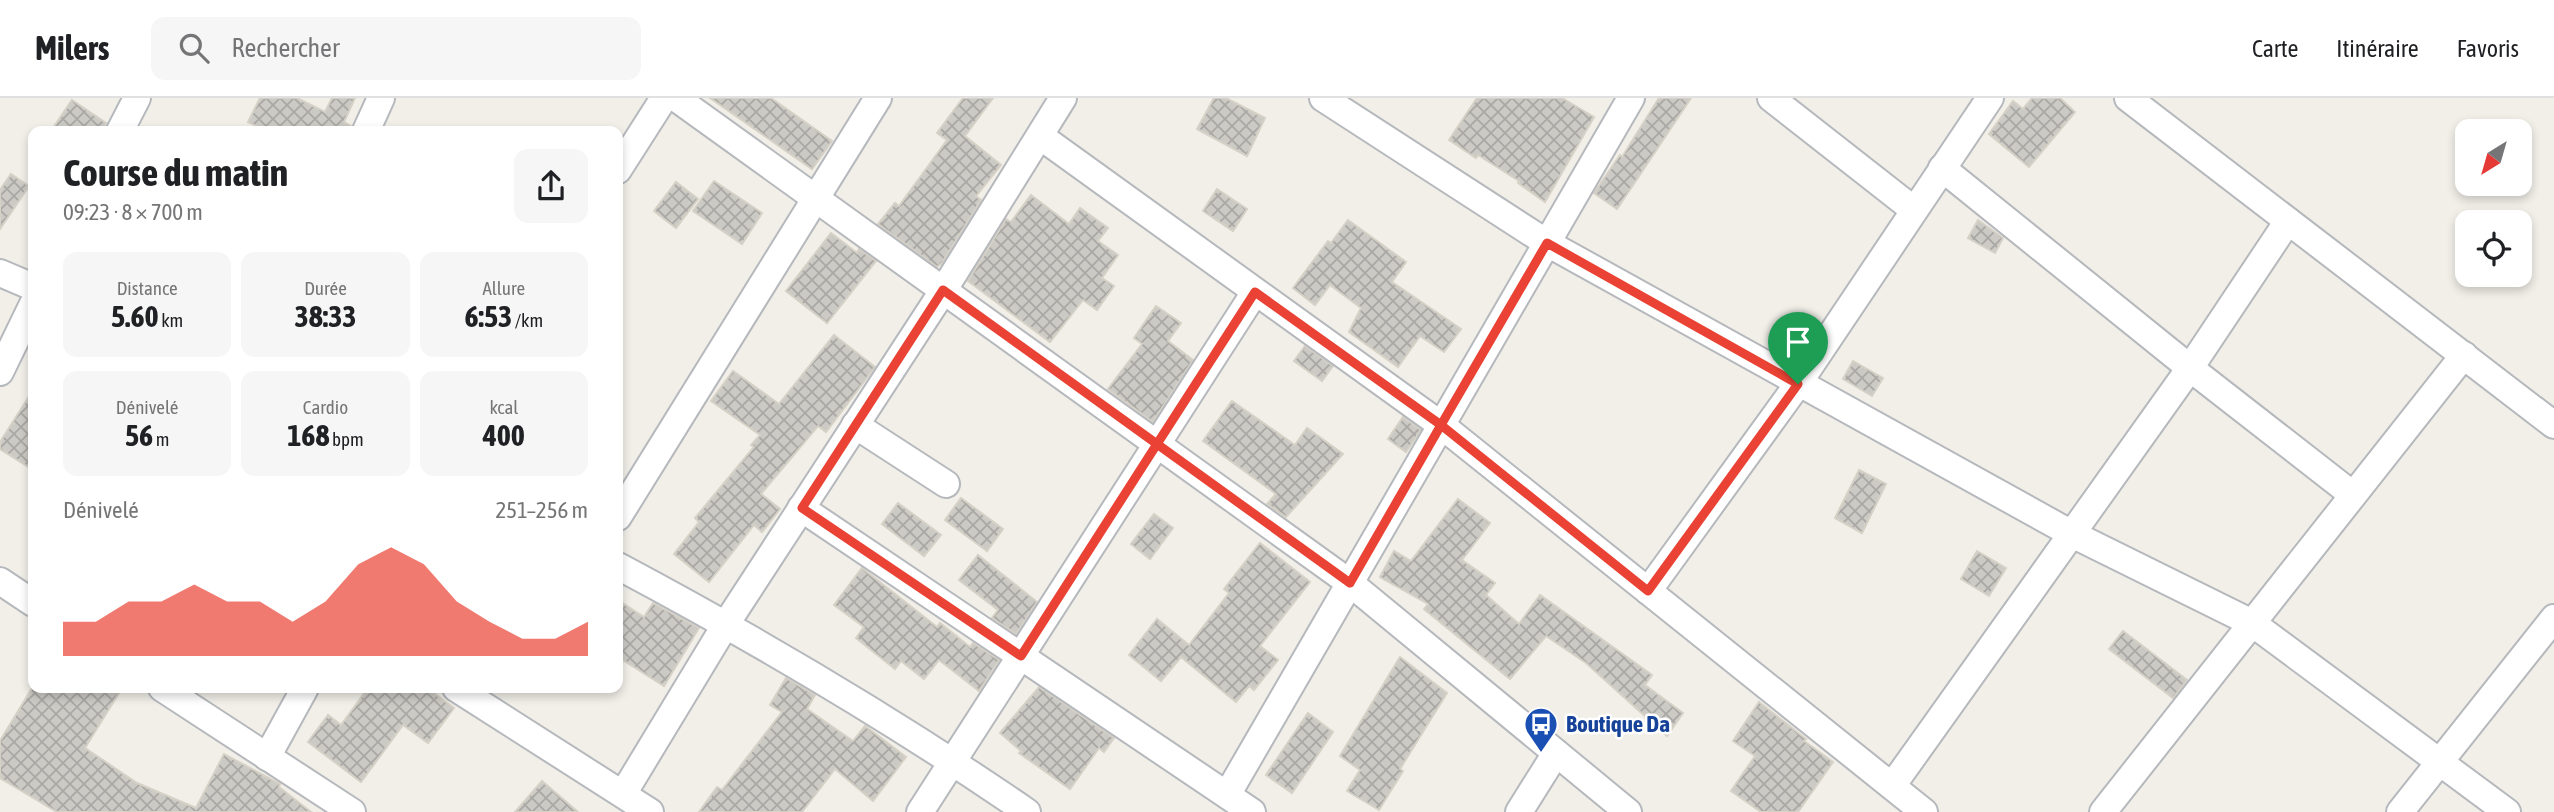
<!DOCTYPE html>
<html lang="fr">
<head>
<meta charset="utf-8">
<style>
	body { margin:0; font-family:"Asap Condensed",sans-serif; background:#f6f6f6; color:#202124; height:100vh; display:flex; flex-direction:column; font-size:26px; white-space:nowrap }
	* { box-sizing:border-box; margin:0 }
	p { font-size:23px; color:#757577 }
	.icon { flex:none; width:38px; height:38px; fill:none; stroke:currentColor; stroke-width:2; stroke-linecap:round; stroke-linejoin:round }
	.map { position:relative; flex:1; overflow:hidden }
	.details { position:absolute; left:28px; top:28px; width:595px; height:567px; display:flex; flex-direction:column; background:#fff; border-radius:14px; box-shadow:0 4px 10px #0003 }
	.details>* { flex:none }
	.needle { width:46px; rotate:217deg }
	.fabs { position:absolute; left:2455px; top:21px; display:grid; gap:14px }
	.fabs a { display:grid; place-items:center; width:77px; height:77px; border-radius:14px; background:#fff; box-shadow:0 4px 10px #0003; font-size:35px }
	.pin { position:absolute; display:grid; place-items:center; width:60px; height:60px; color:#fff; margin:-72px -30px; border-radius:50% 50% 50% 0; rotate:-45deg; box-shadow:0 0 7px #0007 }
	.pin .icon { rotate:45deg }
	.round { display:grid; place-items:center; flex:none; width:74px; height:74px; border-radius:14px; background:#f6f6f6 }
	.summary { display:flex; align-items:center; justify-content:space-between; height:119px; padding:0 35px }
	h1 { font-size:38px; font-weight:700; line-height:52px }
	.metrics { display:grid; grid-template-columns:repeat(3,1fr); gap:10px; height:119px; padding:7px 35px }
	.metrics div { display:grid; align-content:center; border-radius:14px; background:#f6f6f6; text-align:center }
	.metrics b { font-size:30px; font-weight:700 }
	.metrics small { font-size:19px; font-weight:400 }
	.metrics p { font-size:19px }
	.chart { height:196px; padding:14px 35px }
	.chart p { display:flex; justify-content:space-between }
	.chart svg { width:100%; height:126px; margin-top:7px; fill:#ea4335; opacity:.7 }
	header { display:flex; align-items:center; gap:42px; box-sizing:border-box; height:98px; padding:0 35px; background:#fff; border-bottom:2px solid #e0e0e0 }
	header strong { font-size:33px }
	nav { display:flex; gap:38px; margin-inline-start:auto; font-size:24px }
	.search { width:490px; height:63px; background:#f6f6f6; display:flex; align-items:center; gap:18px; box-sizing:border-box; padding:0 24px; border-radius:14px; color:#757577; font-size:26px }
	.map>svg:first-child { display:block }
	.building { fill:url(#building-cross-hatch); stroke:#d6d1c6; stroke-width:2 }
	.lines { fill:none; stroke-linecap:round; stroke-linejoin:round }
	.street-casing { stroke:#b5b8bc; stroke-width:30 }
	.street { stroke:#fff; stroke-width:26 }
	.route-casing { stroke:#fff; stroke-width:14 }
	.route { stroke:#ea4335; stroke-width:9 }
	.labels { text-anchor:middle; stroke-width:5; stroke-linejoin:round; paint-order:stroke }
	.transit-label { font-size:23px; font-weight:bold; fill:#164399; stroke:#fff; text-anchor:start }
</style>
</head>
<body>
<header>
<strong>Milers</strong>
<div class="search"><svg class="icon" aria-label="search" viewBox="0 0 24 24"><circle cx="10" cy="10" r="6"/><path d="M15 15l6 6"/></svg>Rechercher</div>
<nav><a>Carte</a><a>Itinéraire</a><a>Favoris</a></nav>
</header>
<div class="map">
<svg width="2554" height="714" viewBox="0 0 2554 714">
	<defs>
		<pattern id="building-cross-hatch" width="8" height="8" patternUnits="userSpaceOnUse" patternTransform="scale(1.75)"><rect width="8" height="8" fill="#cccac5"/><path d="M0 0l8 8M0 8l8-8" fill="none" stroke="#a9a8a4"/></pattern>
	</defs>
	<rect width="100%" height="100%" fill="#f1efe8"/>
	<g class="building">
		<path d="M 260,0 L 297,0 L 325,14 L 332,0 L 355,0 L 344,24 L 351,28 L 350,33 L 266,33 L 248,24 Z"/>
		<path d="M 710,0 L 771,0 L 832,43 L 812,71 Z"/>
		<path d="M 963,0 L 993,0 L 965,38 L 1001,67 L 976,98 L 981,102 L 942,165 L 937,169 L 878,126 L 895,105 L 899,108 L 947,42 L 937,35 Z"/>
		<path d="M 1214,0 L 1226,0 L 1265,20 L 1247,58 L 1197,31 Z"/>
		<path d="M 1477,0 L 1562,0 L 1594,19 L 1545,104 L 1518,85 L 1519,83 L 1478,57 L 1476,60 L 1449,42 Z"/>
		<path d="M 1659,0 L 1691,0 L 1617,111 L 1594,95 L 1620,57 L 1622,59 Z"/>
		<path d="M 2032,0 L 2060,0 L 2075,14 L 2029,69 L 1989,36 L 2013,3 L 2023,11 Z"/>
		<path d="M 72,2 L 106,25 L 104,33 L 51,33 Z"/>
		<path d="M 11,76 L 29,88 L 0,131 L 0,92 Z"/>
		<path d="M 714,83 L 762,115 L 742,146 L 693,113 Z"/>
		<path d="M 676,84 L 698,101 L 676,130 L 654,113 Z"/>
		<path d="M 1217,91 L 1247,111 L 1233,133 L 1203,113 Z"/>
		<path d="M 1031,97 L 1069,126 L 1080,110 L 1108,130 L 1098,143 L 1118,157 L 1102,180 L 1114,188 L 1097,212 L 1083,202 L 1050,244 L 968,183 L 1006,121 L 1011,124 Z"/>
		<path d="M 1348,122 L 1406,164 L 1392,184 L 1461,231 L 1444,254 L 1420,238 L 1398,269 L 1349,234 L 1361,210 L 1330,187 L 1315,207 L 1293,190 L 1328,143 L 1331,145 Z"/>
		<path d="M 1978,122 L 2003,140 L 1995,155 L 1968,140 Z"/>
		<path d="M 831,135 L 857,155 L 859,151 L 876,163 L 827,225 L 786,193 Z"/>
		<path d="M 1156,208 L 1181,225 L 1168,243 L 1193,262 L 1153,324 L 1108,291 L 1142,246 L 1134,240 Z"/>
		<path d="M 834,237 L 875,269 L 826,334 L 818,328 L 761,396 L 780,411 L 762,434 L 754,427 L 709,484 L 674,456 L 699,424 L 695,420 L 754,349 L 751,347 L 760,337 L 711,303 L 733,273 L 779,306 Z"/>
		<path d="M 1305,248 L 1333,268 L 1322,283 L 1294,263 Z"/>
		<path d="M 1853,263 L 1883,280 L 1872,298 L 1843,281 Z"/>
		<path d="M 33,292 L 33,372 L 0,351 L 0,344 Z"/>
		<path d="M 1232,303 L 1295,347 L 1307,330 L 1343,356 L 1286,419 L 1267,406 L 1276,396 L 1203,343 Z"/>
		<path d="M 1403,319 L 1421,332 L 1406,354 L 1388,341 Z"/>
		<path d="M 1859,372 L 1886,386 L 1862,435 L 1835,420 Z"/>
		<path d="M 961,400 L 1003,431 L 987,453 L 945,422 Z"/>
		<path d="M 1458,401 L 1490,425 L 1462,462 L 1495,485 L 1486,497 L 1519,526 L 1540,497 L 1652,577 L 1645,587 L 1683,615 L 1667,638 L 1586,565 L 1546,538 L 1510,581 L 1424,511 L 1428,506 L 1380,479 L 1394,453 L 1411,463 Z"/>
		<path d="M 898,405 L 941,437 L 924,458 L 882,426 Z"/>
		<path d="M 1154,416 L 1173,430 L 1150,461 L 1131,446 Z"/>
		<path d="M 1260,445 L 1310,484 L 1260,548 L 1278,562 L 1254,592 L 1249,588 L 1236,604 L 1181,559 L 1161,583 L 1129,557 L 1157,521 L 1189,547 L 1229,495 L 1224,491 Z"/>
		<path d="M 1977,453 L 2006,470 L 1989,498 L 1961,481 Z"/>
		<path d="M 978,457 L 1037,504 L 1016,536 L 992,520 L 998,512 L 959,482 Z"/>
		<path d="M 862,470 L 937,529 L 940,525 L 970,549 L 973,545 L 999,562 L 979,593 L 939,562 L 924,581 L 901,563 L 895,571 L 856,540 L 864,529 L 834,507 Z"/>
		<path d="M 618,502 L 644,519 L 653,505 L 699,530 L 664,588 L 618,559 Z"/>
		<path d="M 2123,533 L 2187,582 L 2173,600 L 2109,551 Z"/>
		<path d="M 1400,559 L 1447,595 L 1400,671 L 1403,673 L 1379,712 L 1347,693 L 1360,672 L 1340,658 Z"/>
		<path d="M 786,580 L 815,597 L 807,611 L 853,643 L 865,628 L 906,659 L 873,703 L 835,671 L 802,714 L 699,714 L 717,689 L 722,692 L 782,614 L 770,607 Z"/>
		<path d="M 1039,589 L 1114,640 L 1104,654 L 1099,650 L 1070,691 L 1019,655 L 1021,653 L 1000,635 Z"/>
		<path d="M 32,590 L 122,590 L 85,650 L 137,685 L 196,710 L 224,656 L 280,686 L 279,689 L 311,714 L 57,714 L 0,680 L 0,643 Z"/>
		<path d="M 368,590 L 427,590 L 454,610 L 428,645 L 403,627 L 361,684 L 308,644 L 328,617 L 341,627 Z"/>
		<path d="M 1759,604 L 1806,641 L 1804,643 L 1833,664 L 1798,714 L 1761,714 L 1731,693 L 1755,658 L 1733,643 Z"/>
		<path d="M 1308,615 L 1333,634 L 1292,695 L 1266,677 Z"/>
		<path d="M 542,683 L 578,714 L 515,714 Z"/>
	</g>
	<g class="lines">
		<defs>
			<g id="street">
				<path d="M 676,0 L 1350,485 L 1628,714"/>
				<path d="M 1323,0 L 1547,145 L 2072,436 L 2252,525 L 2507,714"/>
				<path d="M 1771,0 L 1914,112"/>
				<path d="M 2128,0 L 2554,327"/>
				<path d="M 120,33 L 137,0"/>
				<path d="M 366,33 L 381,0"/>
				<path d="M 1040,38 L 1441,327 L 1924,714"/>
				<path d="M 1942,70 L 2190,270 L 2353,397"/>
				<path d="M 618,72 L 664,0"/>
				<path d="M 0,175 L 33,189"/>
				<path d="M 0,274 L 33,206"/>
				<path d="M 855,327 L 946,386"/>
				<path d="M 801,410 L 1252,714"/>
				<path d="M 618,419 L 878,0"/>
				<path d="M 618,468 C 759,543 896,624 1027,714"/>
				<path d="M 0,483 L 33,505"/>
				<path d="M 1648,493 L 1798,286 L 1990,0"/>
				<path d="M 162,590 L 352,714"/>
				<path d="M 456,590 L 650,714"/>
				<path d="M 267,659 L 305,590"/>
				<path d="M 1892,688 L 2190,270 L 2288,123"/>
				<path d="M 623,696 L 726,526 L 943,193 L 1063,0"/>
				<path d="M 1227,697 L 1631,0"/>
				<path d="M 920,714 L 1255,194"/>
				<path d="M 1519,714 L 1556,655"/>
				<path d="M 2103,714 L 2464,257"/>
				<path d="M 2400,714 L 2554,520"/>
			</g>
		</defs>
		<use href="#street" class="street-casing"/>
		<use href="#street" class="street"/>
	</g>
	<g class="lines">
		<defs>
			<path id="route" d="M 1798,286 L 1547,145 L 1441,327 L 1255,194 L 1157,346 L 943,192 L 802,410 L 1021,558 L 1157,346 L 1350,485 L 1441,327 L 1648,493 L 1798,286"/>
		</defs>
		<use href="#route" class="route-casing"/>
		<use href="#route" class="route"/>
	</g>
	<defs>
		<symbol id="bus-pin" viewBox="-11 -11 22 30"><path d="M0 17L-7.5 6A9.5 9.5 0 1 1 7.5 6Z" fill="#1a4fb4" stroke="#fff"/><path d="M-5-6H5V4H4V6H2V4H-2V6H-4V4H-5ZM-3.5-4V0h7V-4ZM-3.5 1.2v1.5H-2V1.2ZM2 1.2v1.5H3.5V1.2Z" fill="#fff"/></symbol>
	</defs>
	<g fill-rule="evenodd">
		<use href="#bus-pin" x="1522" y="607" width="38" height="52"/>
	</g>
	<g class="labels">
		<g class="transit-label">
			<text x="1566" y="634">Boutique Da</text>
		</g>
	</g>
</svg>
<div class="fabs">
<a><svg class="needle" viewBox="-14 -14 28 28"><path d="M0-13l5 13h-10z" fill="#e53935"/><path d="M0 13l5-13h-10z" fill="#757577"/></svg></a>
<a><svg class="icon" aria-label="locate" viewBox="0 0 24 24"><circle cx="12" cy="12" r="6"/><path d="M12 2v4M12 18v4M2 12h4M18 12h4"/></svg></a>
</div>
<div class="pin" style="left:1798px;top:286px;background:#1e9e55"><svg class="icon" aria-label="arrive" viewBox="0 0 24 24"><path d="M6 21V4h12l-3 4 3 4H6"/></svg></div>
<section class="details">
<div class="summary"><div><h1>Course du matin</h1><p>09:23 · 8 × 700 m</p></div><a class="round"><svg class="icon" aria-label="share" viewBox="0 0 24 24"><path d="M12 15V3M7 8l5-5 5 5M5 13v7h14v-7"/></svg></a></div>
<div class="metrics">
<div><p>Distance</p><b>5.60<small> km</small></b></div>
<div><p>Durée</p><b>38:33</b></div>
<div><p>Allure</p><b>6:53<small> /km</small></b></div>
</div>
<div class="metrics">
<div><p>Dénivelé</p><b>56<small> m</small></b></div>
<div><p>Cardio</p><b>168<small> bpm</small></b></div>
<div><p>kcal</p><b>400</b></div>
</div>
<div class="chart"><p><span>Dénivelé</span>251–256 m</p>
<svg viewBox="0 0 160 44" preserveAspectRatio="none"><path d="M0 44V32L10 32L20 25L30 25L40 19L50 25L60 25L70 32L80 25L90 12L100 6L110 12L120 25L130 32L140 38L150 38L160 32V44z"/></svg>
</div>
</section>
</div>
</body>
</html>
